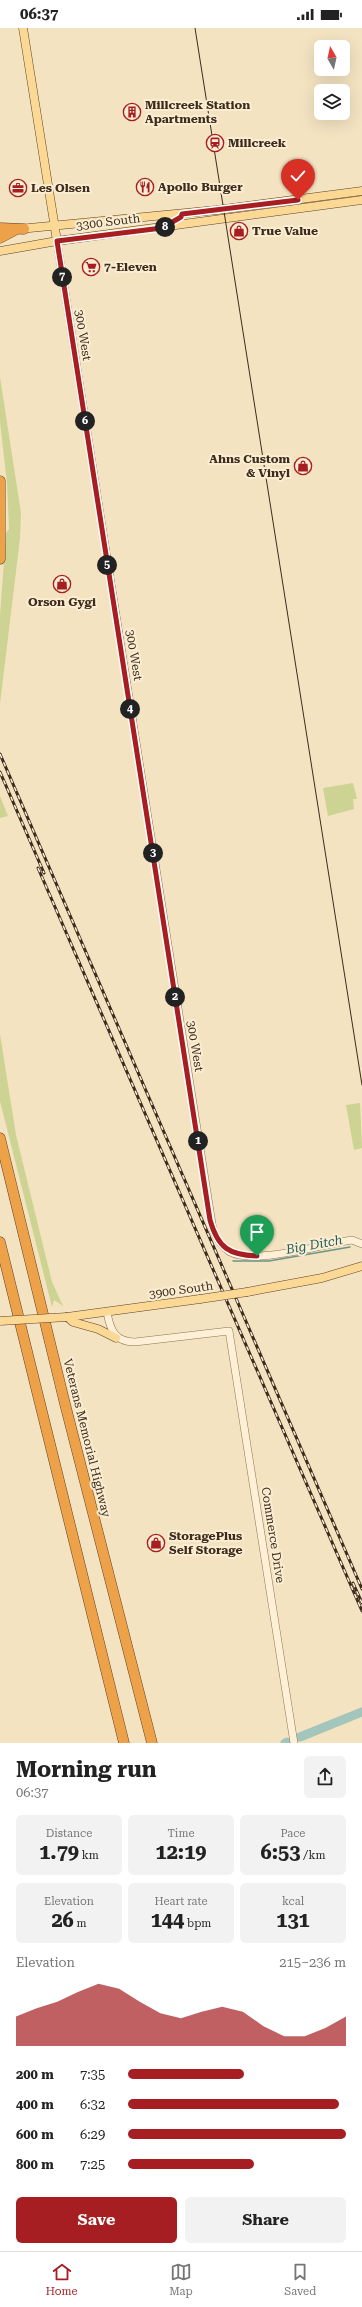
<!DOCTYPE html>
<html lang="en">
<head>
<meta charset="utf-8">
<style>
	body { margin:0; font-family:"Roboto Serif",serif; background:#f2f2f2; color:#222; height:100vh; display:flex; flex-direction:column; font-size:15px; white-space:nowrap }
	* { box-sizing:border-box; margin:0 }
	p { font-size:13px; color:#767676 }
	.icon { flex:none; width:22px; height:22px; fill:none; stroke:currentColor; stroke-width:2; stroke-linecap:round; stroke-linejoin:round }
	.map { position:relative; height:1715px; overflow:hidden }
	.drawer { display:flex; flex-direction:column; background:#fff; flex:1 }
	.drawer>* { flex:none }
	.needle { width:26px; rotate:351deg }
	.buttons { position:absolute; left:314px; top:12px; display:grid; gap:8px }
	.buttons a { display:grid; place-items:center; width:36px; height:36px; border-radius:6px; background:#fff; box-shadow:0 4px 16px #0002; font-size:20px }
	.pin { position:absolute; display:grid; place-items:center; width:34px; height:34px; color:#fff; margin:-41px -17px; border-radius:50% 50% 50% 0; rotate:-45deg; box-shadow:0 0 4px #0007 }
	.pin .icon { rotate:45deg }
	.km { position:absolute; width:20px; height:20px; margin:-10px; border-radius:50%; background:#222; color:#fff; font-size:11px; line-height:20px; text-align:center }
	.round { display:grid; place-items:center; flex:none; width:42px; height:42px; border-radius:6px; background:#f2f2f2 }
	.head { display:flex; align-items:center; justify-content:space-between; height:68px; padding:0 16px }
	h1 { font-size:22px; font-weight:700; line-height:30px }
	.metrics { display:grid; grid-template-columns:repeat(3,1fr); gap:6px; height:68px; padding:4px 16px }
	.metrics div { display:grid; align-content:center; border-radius:6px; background:#f2f2f2; text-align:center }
	.metrics b { font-size:20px; font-weight:700 }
	.metrics small { font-size:11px; font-weight:400 }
	.metrics p { font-size:11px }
	.chart { height:112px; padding:8px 16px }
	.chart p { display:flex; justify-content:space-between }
	.chart svg { width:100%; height:72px; margin-top:4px; fill:#a61e22; opacity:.7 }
	.cta { display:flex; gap:8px; margin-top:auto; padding:8px 16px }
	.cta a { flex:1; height:46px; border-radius:6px; background:#a61e22; color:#fff; font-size:16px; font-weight:700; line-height:46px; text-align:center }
	.cta a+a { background:#f2f2f2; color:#222 }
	ul { padding:0 16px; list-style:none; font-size:13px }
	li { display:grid; grid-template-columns:64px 48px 1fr; align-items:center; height:30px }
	li i { height:10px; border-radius:5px; background:#a61e22 }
	.status { display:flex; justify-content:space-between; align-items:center; height:28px; padding:0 20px; background:#fff; direction:ltr }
	.status svg { height:11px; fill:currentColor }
	.tabs { display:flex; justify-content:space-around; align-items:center; height:56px; border-top:1px solid #e0e0e0; background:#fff; font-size:11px; color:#767676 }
	.tabs a { display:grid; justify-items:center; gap:2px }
	.tabs .current { color:#a61e22 }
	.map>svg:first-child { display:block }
	.green { fill:#cdd393 }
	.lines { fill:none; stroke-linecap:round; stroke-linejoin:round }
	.stream { stroke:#6a9589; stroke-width:1.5 }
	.river { stroke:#a4c5bb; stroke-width:9 }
	.minor-casing { stroke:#907356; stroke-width:8 }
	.major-casing { stroke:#5d412b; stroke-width:9 }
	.highway-casing { stroke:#5d412b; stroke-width:11 }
	.minor { stroke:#fdf0d6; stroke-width:7 }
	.major { stroke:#fbd995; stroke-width:8 }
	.highway { stroke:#eda148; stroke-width:10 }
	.tram { stroke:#3d2c1c; stroke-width:1 }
	.rail-casing { stroke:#3d2c1c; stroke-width:3 }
	.rail { stroke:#faedd2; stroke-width:1.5; stroke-dasharray:4.5; stroke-linecap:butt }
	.major-bridge-casing { stroke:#5d412b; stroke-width:9; stroke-linecap:butt }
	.major-bridge { stroke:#fbd995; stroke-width:8 }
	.route-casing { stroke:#fff; stroke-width:8 }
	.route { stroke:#a61e22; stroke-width:5 }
	.labels { text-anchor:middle; stroke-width:4; stroke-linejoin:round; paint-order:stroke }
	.poi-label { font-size:12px; font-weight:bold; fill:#3d2c1c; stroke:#faedd2; text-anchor:start }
	.street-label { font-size:12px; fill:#3d2c1c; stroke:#faedd2 }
	.water-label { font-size:13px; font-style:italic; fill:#295f5b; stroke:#faedd2 }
</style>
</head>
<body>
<div class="status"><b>06:37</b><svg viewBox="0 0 49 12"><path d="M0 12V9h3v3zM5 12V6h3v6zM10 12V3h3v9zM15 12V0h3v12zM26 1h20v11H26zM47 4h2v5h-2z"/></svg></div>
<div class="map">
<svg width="362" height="1715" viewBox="0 0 362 1715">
	<rect width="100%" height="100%" fill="#f3e3c1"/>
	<g class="green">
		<path d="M 0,349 L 21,485 L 20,510 L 0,676 L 0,588 L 6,505 L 9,501 L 7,455 L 0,394 Z"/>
		<path d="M 353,755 L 357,771 L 353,771 L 354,781 L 328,788 L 323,760 Z"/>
		<path d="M 0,768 L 8,788 L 0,790 Z"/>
		<path d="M 0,1006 L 16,1107 L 52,1254 L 63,1278 L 54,1272 L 52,1279 L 0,1073 Z"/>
		<path d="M 360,1075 L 362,1120 L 354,1122 L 346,1077 Z"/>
	</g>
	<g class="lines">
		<path class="stream" d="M 233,1233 L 269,1233 L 350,1219"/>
		<g class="river">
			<path d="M 300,1709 L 362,1684"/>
			<path d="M 285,1715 L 287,1714"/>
		</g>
		<defs>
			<g id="minor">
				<path d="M 57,213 L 213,1202 C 217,1211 222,1219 230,1224 C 254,1237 324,1216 352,1212 L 362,1216"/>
				<path d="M 107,1284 C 110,1302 115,1314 135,1314 L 229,1303 L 294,1715"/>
			</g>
			<g id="major">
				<path d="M 23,0 L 57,213"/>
				<path d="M 19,201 L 217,182 L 362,163"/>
				<path d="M 0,223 L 57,213 L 362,172"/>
				<path d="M 247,1264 L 322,1250 L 362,1238"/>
				<path d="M 67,1289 L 200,1271"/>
				<path d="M 67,1289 L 73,1294 L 98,1301 L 116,1310"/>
			</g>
			<g id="highway">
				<path d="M 0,200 L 24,201"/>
				<path d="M 0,210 L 15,202"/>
				<path d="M 0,453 L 0,531"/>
				<path d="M 0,1110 L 65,1376 L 152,1715"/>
				<path d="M 0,1214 L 124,1715"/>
			</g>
		</defs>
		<use href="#minor" class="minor-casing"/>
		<use href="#major" class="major-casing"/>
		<use href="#highway" class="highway-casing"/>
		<use href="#minor" class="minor"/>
		<use href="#major" class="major"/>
		<use href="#highway" class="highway"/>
		<path class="tram" d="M 195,0 L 362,1057"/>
		<defs>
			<g id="rail">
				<path d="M 0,726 L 362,1561"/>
				<path d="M 0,744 L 44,845"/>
				<path d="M 38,840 L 362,1583"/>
				<path d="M 353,1555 L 362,1575"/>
			</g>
		</defs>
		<use href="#rail" class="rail-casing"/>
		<use href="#rail" class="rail"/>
		<defs>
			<g id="major-bridge">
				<path d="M 200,1271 L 247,1264"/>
				<path d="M 0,1293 L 67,1289"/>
			</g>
		</defs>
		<use href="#major-bridge" class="major-bridge-casing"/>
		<use href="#major-bridge" class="major-bridge"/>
	</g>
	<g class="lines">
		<defs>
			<path id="route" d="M 257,1228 C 229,1227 218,1220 210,1192 L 57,213 L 162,200 L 181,189 L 182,186 L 298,172"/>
		</defs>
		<use href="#route" class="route-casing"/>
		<use href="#route" class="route"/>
	</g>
	<defs>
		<symbol id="building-ring" viewBox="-11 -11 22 22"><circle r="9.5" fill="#faedd2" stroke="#a61e22" stroke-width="1.5"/><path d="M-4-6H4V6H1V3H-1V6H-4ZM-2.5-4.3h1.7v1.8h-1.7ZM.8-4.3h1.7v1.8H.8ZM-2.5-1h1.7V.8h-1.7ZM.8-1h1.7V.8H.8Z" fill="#a61e22"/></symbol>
		<symbol id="station-ring" viewBox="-11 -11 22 22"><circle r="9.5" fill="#faedd2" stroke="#a61e22" stroke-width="1.5"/><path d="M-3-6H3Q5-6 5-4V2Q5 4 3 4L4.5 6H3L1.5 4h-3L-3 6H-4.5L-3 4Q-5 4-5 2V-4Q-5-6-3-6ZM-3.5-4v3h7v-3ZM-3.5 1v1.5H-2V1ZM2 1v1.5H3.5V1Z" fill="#a61e22"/></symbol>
		<symbol id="restaurant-ring" viewBox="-11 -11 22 22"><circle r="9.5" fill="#faedd2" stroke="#a61e22" stroke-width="1.5"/><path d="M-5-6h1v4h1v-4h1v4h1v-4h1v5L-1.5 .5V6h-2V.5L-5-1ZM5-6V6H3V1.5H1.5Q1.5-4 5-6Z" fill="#a61e22"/></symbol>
		<symbol id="office-ring" viewBox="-11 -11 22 22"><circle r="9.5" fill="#faedd2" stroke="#a61e22" stroke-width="1.5"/><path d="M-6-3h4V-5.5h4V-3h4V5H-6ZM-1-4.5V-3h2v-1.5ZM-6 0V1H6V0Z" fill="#a61e22"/></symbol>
		<symbol id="shop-ring" viewBox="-11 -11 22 22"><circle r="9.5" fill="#faedd2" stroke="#a61e22" stroke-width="1.5"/><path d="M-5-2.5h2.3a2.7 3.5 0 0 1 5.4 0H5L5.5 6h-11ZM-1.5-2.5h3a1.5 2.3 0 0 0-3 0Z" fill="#a61e22"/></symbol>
		<symbol id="supermarket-ring" viewBox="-11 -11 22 22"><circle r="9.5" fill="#faedd2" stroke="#a61e22" stroke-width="1.5"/><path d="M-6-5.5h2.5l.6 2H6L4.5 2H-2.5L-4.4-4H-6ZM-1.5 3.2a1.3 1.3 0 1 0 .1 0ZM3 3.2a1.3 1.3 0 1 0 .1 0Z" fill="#a61e22"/></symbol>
	</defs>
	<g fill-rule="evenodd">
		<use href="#building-ring" x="122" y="74" width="20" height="20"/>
		<use href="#station-ring" x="205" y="105" width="20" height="20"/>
		<use href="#restaurant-ring" x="135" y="149" width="20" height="20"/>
		<use href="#office-ring" x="8" y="150" width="20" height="20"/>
		<use href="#shop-ring" x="229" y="193" width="20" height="20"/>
		<use href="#supermarket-ring" x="81" y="229" width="20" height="20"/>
		<use href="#shop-ring" x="293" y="428" width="20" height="20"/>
		<use href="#shop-ring" x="52" y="546" width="20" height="20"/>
		<use href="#shop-ring" x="146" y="1505" width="20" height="20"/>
	</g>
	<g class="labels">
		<g class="poi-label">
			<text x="145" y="81">Millcreek Station<tspan x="145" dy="14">Apartments</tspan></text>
			<text x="228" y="119">Millcreek</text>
			<text x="158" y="163">Apollo Burger</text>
			<text x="31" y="164">Les Olsen</text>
			<text x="252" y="207">True Value</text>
			<text x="104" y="243">7-Eleven</text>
			<text x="290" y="435" text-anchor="end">Ahns Custom<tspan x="290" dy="14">&amp; Vinyl</tspan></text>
			<text x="62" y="578" text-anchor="middle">Orson Gygi</text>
			<text x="169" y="1512">StoragePlus<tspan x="169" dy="14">Self Storage</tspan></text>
		</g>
		<g class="street-label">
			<text transform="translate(108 194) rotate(-7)" y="4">3300 South</text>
			<text transform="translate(83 307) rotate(81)" y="4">300 West</text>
			<text transform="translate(134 627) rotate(81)" y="4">300 West</text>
			<text transform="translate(195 1018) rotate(81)" y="4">300 West</text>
			<text transform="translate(181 1262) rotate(-8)" y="4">3900 South</text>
			<text transform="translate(87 1410) rotate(76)" y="4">Veterans Memorial Highway</text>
			<text transform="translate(273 1507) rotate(81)" y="4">Commerce Drive</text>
		</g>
		<g class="water-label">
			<text transform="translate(314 1216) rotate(-10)" y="5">Big Ditch</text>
		</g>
	</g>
</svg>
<div class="buttons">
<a><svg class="needle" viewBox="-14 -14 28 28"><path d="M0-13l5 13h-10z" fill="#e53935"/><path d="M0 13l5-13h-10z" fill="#767676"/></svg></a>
<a><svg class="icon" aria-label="layers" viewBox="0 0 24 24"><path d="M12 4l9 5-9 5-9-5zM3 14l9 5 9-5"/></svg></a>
</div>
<div class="pin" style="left:257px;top:1228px;background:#1e9e55"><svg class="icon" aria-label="arrive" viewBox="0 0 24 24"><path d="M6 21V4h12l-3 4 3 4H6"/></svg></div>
<div class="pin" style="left:298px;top:172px;background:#d93025"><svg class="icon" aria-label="check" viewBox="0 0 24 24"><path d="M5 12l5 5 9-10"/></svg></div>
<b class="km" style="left:198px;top:1113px">1</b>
<b class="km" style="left:175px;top:969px">2</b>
<b class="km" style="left:153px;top:825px">3</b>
<b class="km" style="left:130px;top:681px">4</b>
<b class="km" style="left:107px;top:537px">5</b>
<b class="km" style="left:85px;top:393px">6</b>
<b class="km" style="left:62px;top:249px">7</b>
<b class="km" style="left:165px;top:199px">8</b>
</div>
<section class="drawer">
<div class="head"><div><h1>Morning run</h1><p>06:37</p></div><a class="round"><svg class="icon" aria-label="share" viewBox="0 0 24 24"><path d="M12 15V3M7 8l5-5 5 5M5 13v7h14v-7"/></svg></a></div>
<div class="metrics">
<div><p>Distance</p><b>1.79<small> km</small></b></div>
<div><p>Time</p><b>12:19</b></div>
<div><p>Pace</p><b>6:53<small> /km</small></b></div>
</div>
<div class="metrics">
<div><p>Elevation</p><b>26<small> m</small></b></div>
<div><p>Heart rate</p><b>144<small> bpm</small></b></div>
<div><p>kcal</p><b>131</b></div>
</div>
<div class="chart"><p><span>Elevation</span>215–236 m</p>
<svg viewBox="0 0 160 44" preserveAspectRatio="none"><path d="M0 44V26L10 21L20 17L30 11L40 6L50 9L60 17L70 24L80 27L90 23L100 20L110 23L120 32L130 38L140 38L150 33L160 26V44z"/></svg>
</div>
<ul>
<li><b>200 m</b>7:35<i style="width:53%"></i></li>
<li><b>400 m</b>6:32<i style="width:97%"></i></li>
<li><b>600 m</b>6:29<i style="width:100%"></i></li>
<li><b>800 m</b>7:25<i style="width:58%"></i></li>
</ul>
<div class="cta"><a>Save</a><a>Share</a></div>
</section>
<nav class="tabs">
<a class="current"><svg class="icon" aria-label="home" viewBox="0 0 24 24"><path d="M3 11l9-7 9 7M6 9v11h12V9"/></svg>Home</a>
<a><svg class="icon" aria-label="map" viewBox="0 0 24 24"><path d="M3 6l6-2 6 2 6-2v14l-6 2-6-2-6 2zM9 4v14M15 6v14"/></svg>Map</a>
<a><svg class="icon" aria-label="saved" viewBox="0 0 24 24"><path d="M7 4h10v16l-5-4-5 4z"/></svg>Saved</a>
</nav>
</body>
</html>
